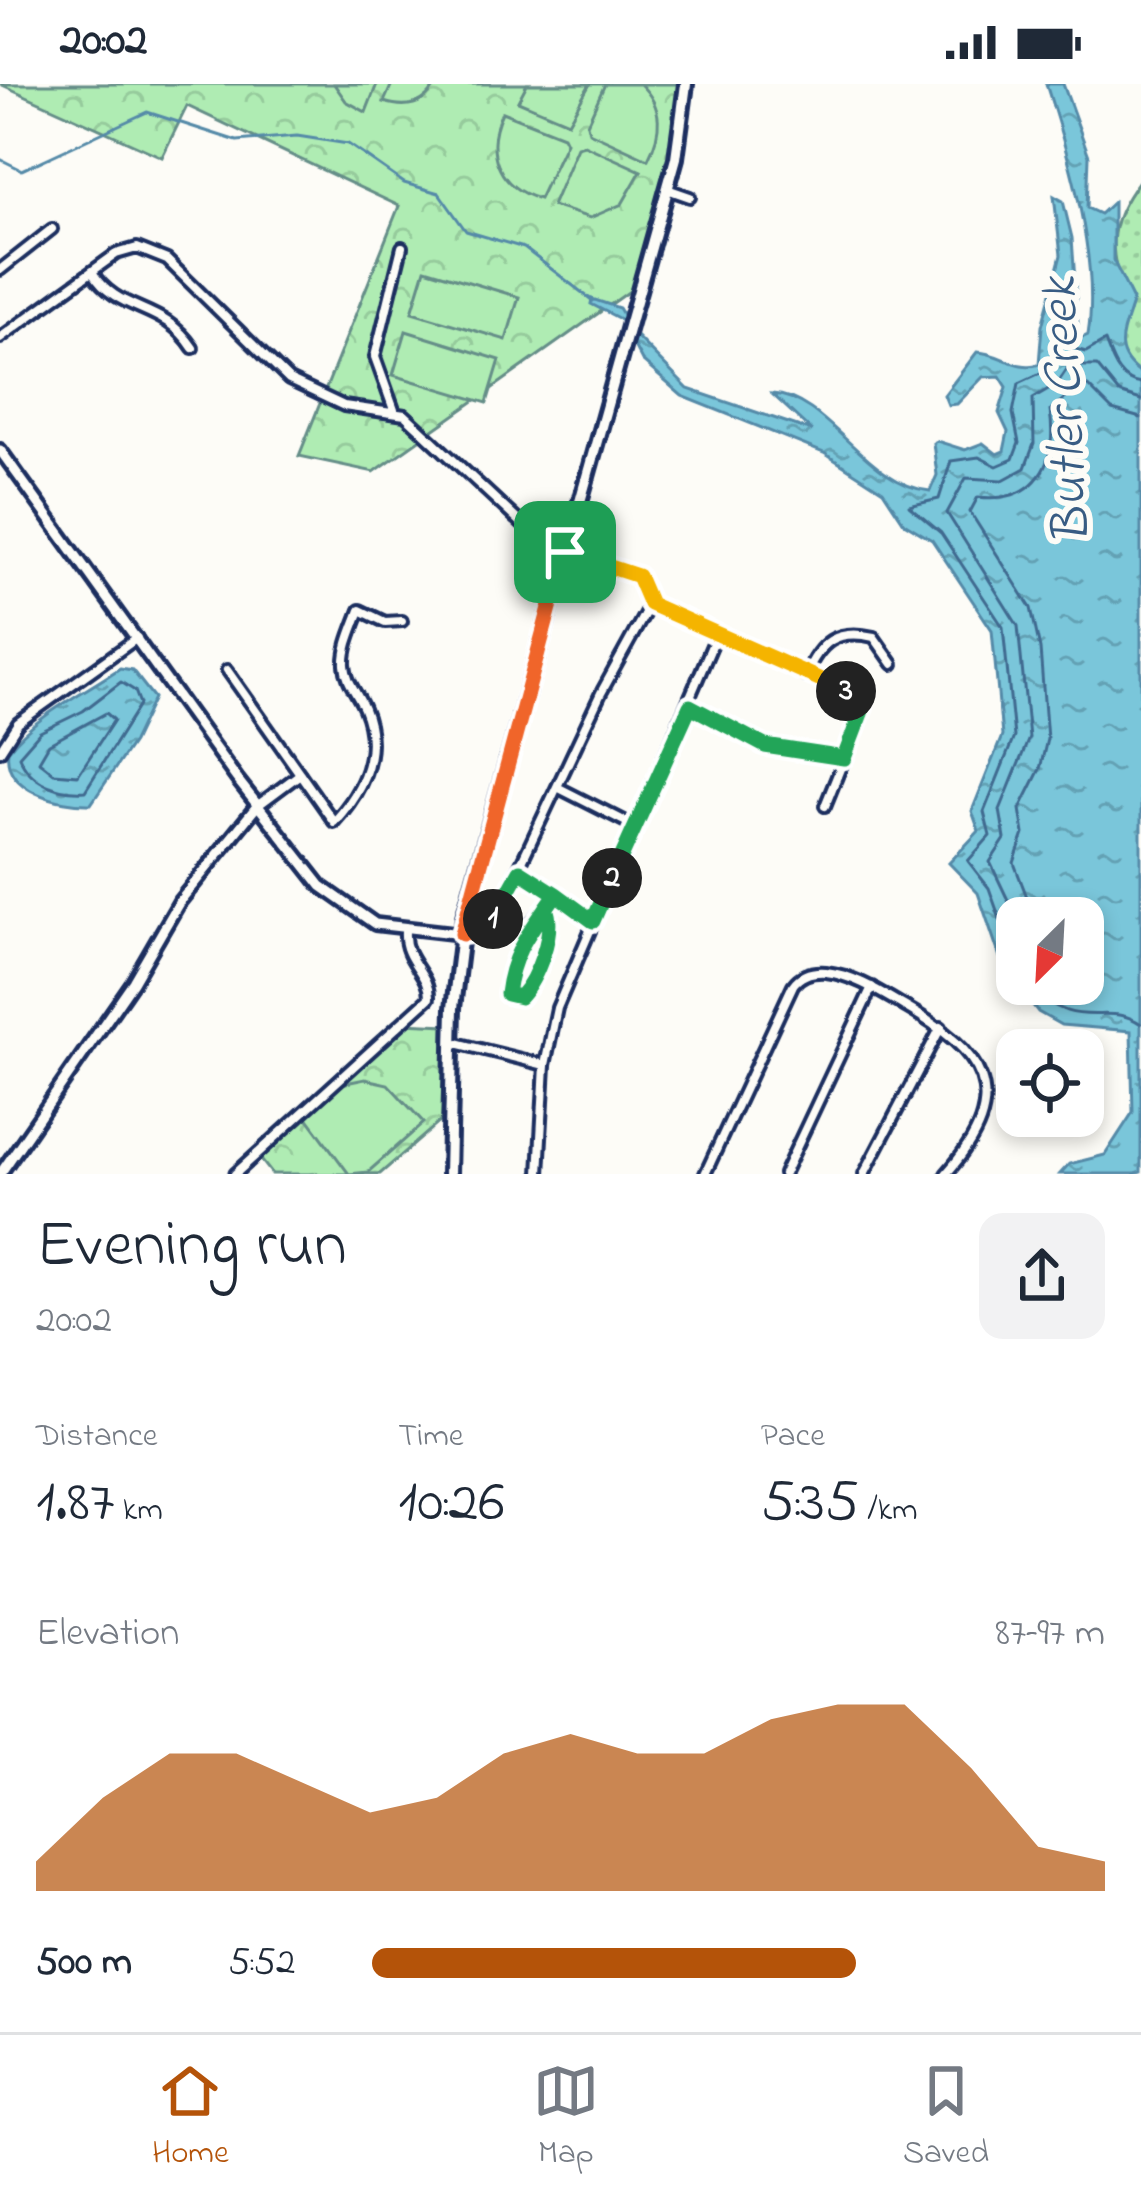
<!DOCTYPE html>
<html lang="en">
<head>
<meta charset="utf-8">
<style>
	body { margin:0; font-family:"Indie Flower",sans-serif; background:#f2f2f3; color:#1f2937; height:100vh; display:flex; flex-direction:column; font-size:45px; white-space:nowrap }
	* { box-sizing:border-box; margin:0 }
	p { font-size:39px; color:#747a83 }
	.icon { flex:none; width:66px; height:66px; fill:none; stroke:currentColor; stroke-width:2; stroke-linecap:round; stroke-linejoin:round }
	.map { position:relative; height:1090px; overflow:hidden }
	.panel { display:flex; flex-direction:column; background:#fff; flex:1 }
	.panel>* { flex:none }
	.needle { width:78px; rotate:204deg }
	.controls { position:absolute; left:996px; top:813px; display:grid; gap:24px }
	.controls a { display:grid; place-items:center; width:108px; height:108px; border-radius:24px; background:#fff; box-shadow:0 6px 18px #0003; font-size:60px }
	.pin { position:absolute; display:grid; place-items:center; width:102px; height:102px; color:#fff; margin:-51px; border-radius:24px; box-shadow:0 6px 18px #0006 }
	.km { position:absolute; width:60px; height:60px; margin:-30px; border-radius:50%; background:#222; color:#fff; font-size:33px; line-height:60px; text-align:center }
	.round { display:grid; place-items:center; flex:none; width:126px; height:126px; border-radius:24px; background:#f2f2f3 }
	.headline { display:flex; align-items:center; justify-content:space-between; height:204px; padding:0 36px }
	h1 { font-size:66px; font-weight:600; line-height:90px }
	.metrics { display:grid; grid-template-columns:repeat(3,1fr); gap:18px; height:204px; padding:12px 36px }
	.metrics div { display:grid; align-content:center }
	.metrics b { font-size:60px; font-weight:600 }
	.metrics small { font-size:33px; font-weight:400 }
	.metrics p { font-size:33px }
	.chart { height:336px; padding:24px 36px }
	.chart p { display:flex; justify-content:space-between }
	.chart svg { width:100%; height:216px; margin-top:12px; fill:#b45309; opacity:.7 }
	ul { padding:0 36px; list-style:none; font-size:39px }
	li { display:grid; grid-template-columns:192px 144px 1fr; align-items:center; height:90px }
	li i { height:30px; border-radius:15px; background:#b45309 }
	.status { display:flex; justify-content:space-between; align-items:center; height:84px; padding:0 60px; background:#fff; direction:ltr }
	.status svg { height:33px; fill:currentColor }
	.menu { display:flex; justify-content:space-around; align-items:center; height:168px; border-top:3px solid #e0e1e3; background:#fff; font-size:33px; color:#747a83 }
	.menu a { display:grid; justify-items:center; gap:6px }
	.menu .on { color:#b45309 }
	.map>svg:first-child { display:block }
	.grass { fill:url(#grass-dots); stroke:#658e88; stroke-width:3 }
	.forest { fill:url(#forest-crowns); stroke:#658e88; stroke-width:3 }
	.pitch { fill:#afecb3; stroke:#658e88; stroke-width:3 }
	.water { fill:url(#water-ripples); stroke:#548aa8; stroke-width:3; fill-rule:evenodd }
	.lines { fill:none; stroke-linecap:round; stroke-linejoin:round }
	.shore { stroke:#416b90; stroke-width:3 }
	.stream { stroke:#548aa8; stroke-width:3 }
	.minor-casing { stroke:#1b2f5e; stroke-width:16 }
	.tertiary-casing { stroke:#1b2f5e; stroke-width:18 }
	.secondary-casing { stroke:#1b2f5e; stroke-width:20 }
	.minor { stroke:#fdfcf7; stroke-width:8 }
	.tertiary { stroke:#fdfcf7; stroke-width:9 }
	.secondary { stroke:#fdfcf7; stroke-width:10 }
	.split-1-casing { stroke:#fff; stroke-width:24 }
	.split-2-casing { stroke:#fff; stroke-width:24 }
	.split-3-casing { stroke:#fff; stroke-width:24 }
	.split-4-casing { stroke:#fff; stroke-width:24 }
	.split-1 { stroke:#f0652b; stroke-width:15 }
	.split-2 { stroke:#22a559; stroke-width:15 }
	.split-3 { stroke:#22a559; stroke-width:15 }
	.split-4 { stroke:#f5b400; stroke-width:15 }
	.labels { text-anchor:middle; stroke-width:12; stroke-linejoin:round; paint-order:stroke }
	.water-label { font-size:54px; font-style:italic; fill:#385c83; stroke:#fdfcf7 }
</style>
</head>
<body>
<div class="status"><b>20:02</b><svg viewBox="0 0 49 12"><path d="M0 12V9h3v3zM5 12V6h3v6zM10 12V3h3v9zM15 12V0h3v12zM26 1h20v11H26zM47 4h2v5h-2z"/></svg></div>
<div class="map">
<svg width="1141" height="1090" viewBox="0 0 1141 1090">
	<defs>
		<pattern id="grass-dots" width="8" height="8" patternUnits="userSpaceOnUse" patternTransform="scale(3)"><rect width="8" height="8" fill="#afecb3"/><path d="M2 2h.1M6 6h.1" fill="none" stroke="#96cb9c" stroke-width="1.8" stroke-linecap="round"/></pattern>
		<pattern id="forest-crowns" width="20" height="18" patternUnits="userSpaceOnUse" patternTransform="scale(3)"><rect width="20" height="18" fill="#afecb3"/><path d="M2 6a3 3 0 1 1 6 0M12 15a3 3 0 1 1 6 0" fill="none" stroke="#96cb9c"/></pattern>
		<pattern id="water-ripples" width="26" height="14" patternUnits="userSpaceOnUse" patternTransform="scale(3)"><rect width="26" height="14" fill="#7ac6da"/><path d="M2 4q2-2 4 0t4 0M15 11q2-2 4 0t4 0" fill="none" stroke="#63a1b4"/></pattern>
	</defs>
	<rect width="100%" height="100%" fill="#fdfcf7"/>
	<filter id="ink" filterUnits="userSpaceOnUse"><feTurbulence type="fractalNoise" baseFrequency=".00833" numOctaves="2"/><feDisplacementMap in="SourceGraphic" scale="24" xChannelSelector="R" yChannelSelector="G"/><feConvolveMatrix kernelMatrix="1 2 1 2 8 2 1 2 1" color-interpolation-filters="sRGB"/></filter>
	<g filter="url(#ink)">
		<path class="grass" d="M 1141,94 L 1141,290 C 1118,275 1113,252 1129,228 C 1110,168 1102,146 1141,94 Z"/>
		<g class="forest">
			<path d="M 0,0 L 685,0 L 664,121 L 634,204 L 374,388 L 299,372 L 399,122 L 187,22 L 162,73 Z"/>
			<path d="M 404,939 L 446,941 L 442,1036 L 380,1090 L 272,1090 L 258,1072 Z"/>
		</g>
		<g class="pitch">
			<path d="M 334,0 L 377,0 L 366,28 L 346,17 Z"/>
			<path d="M 392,0 L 436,0 C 425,22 406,25 384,18 Z"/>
			<path d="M 527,0 L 590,0 L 568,38 L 518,17 Z"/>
			<path d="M 605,0 L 640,0 C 664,23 662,47 648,75 L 589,48 L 587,40 Z"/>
			<path d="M 502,28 L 563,52 L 566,58 L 539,115 C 497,103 484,66 502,28 Z"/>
			<path d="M 584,61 L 641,87 L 622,120 L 590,134 L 552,122 L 577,63 Z"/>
			<path d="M 425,185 L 519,213 L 506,256 L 412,228 Z"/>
			<path d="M 406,247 L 500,276 L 487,319 L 393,291 Z"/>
			<path d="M 365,995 L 388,1000 L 424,1039 L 368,1088 L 349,1090 L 306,1032 L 341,1000 Z"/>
		</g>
		<g class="water">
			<path d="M 1046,0 L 1063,0 L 1089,72 L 1087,124 L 1100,130 L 1113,118 L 1113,176 L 1133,216 C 1124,247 1109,268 1141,290 L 1141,1088 L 1135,1090 L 1060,1090 L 1069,1080 L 1105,1071 L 1133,1028 L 1131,947 L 1061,941 L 1038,928 L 1003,882 L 978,809 L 949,779 L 979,747 L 972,727 L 1002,652 L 992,546 L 932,456 L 904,439 L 883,407 L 824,369 L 682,312 L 642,277 L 620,235 L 591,220 L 592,215 L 619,224 L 636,252 L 688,305 L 812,347 L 772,310 C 828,313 865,400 930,407 L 937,391 L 933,359 L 937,357 L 965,366 L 983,359 L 997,370 L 1004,367 L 1008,348 L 999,329 L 1007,303 L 1000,292 L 983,293 L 957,320 L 948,321 L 944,311 L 977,268 C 998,268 1019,288 1039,280 L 1042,242 L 1061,171 L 1054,112 L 1063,117 L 1072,154 L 1079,255 L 1088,251 C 1100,176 1069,72 1046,0 ZM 1017,834 L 1083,834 L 1083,900 L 1017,900 Z"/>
			<path d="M 120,584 L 132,586 L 154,614 L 133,658 L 91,720 C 60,721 3,707 8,667 C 36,631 82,610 120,584 Z"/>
		</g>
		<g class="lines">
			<g class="shore">
				<path d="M 121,598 L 135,607 L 140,620 L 85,707 C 58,709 30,699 19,672 L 40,648 L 83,627 Z"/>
				<path d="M 106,629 L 114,636 L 78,691 L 54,689 L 39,677 L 49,660 Z"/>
				<path d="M 1035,834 L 1014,779 L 1024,750 L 1020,725 L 1040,685 L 1047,655 L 1040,565 L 1031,524 L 970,428 L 978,413 C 1036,420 1058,380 1050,327 L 1079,302 L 1088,302 L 1112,326 L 1141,334"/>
				<path d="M 1017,835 L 990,778 L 1005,755 L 1000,726 L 1029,654 L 1018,542 L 947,429 L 966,394 L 1003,396 L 1025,384 L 1034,360 L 1033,314 L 1057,300 L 1069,282 L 1097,282 L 1119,309 L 1141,316"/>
				<path d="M 1017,883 L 989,804 L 968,777 L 990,752 L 984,728 L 1014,653 L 1003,543 L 941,449 L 909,422 L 939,415 L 951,377 L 979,373 L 997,382 L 1013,375 L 1019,359 L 1013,329 L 1019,299 L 1049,285 L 1058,236 L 1066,239 L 1072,264 L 1086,268 L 1105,257 C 1112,275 1118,298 1141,300"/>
				<path d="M 1028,900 C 1077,953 1106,915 1141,940"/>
			</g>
			<path class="stream" d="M 0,75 L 22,86 L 147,28 L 237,57 L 297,52 L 348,60 L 404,99 L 439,109 L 466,147 L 524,164 L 593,217"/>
			<defs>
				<g id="minor">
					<path d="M 667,105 L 690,113"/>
					<path d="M 0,186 L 52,145"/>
					<path d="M 92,188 C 119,231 162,217 193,264"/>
					<path d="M 0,254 L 116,170 L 137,164 L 167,176 L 289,296 L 344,322 L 405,331 L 542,459 L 638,492 L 650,520 L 855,611 L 862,617 L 861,633 L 825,722"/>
					<path d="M 394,326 L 375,273 L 402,163"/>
					<path d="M 227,586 L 334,738 C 363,706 382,668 364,625 C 358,610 346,598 345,581 C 344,563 354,543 360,526 L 385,538 L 402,537"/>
					<path d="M 805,592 C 820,558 836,544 874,553 L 893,580"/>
					<path d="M 690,623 L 765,662 L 844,674"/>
					<path d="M 0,667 L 18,639 L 137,554"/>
					<path d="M 561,705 L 634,742"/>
					<path d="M 257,722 L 300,690"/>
					<path d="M 520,787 L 593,837"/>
					<path d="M 546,824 C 556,847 537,895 521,913 L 507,910 C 511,879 520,843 546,824 Z"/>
					<path d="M 462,850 L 485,846 L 499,826 L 601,609 L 650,520"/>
					<path d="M 452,958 L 545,981"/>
					<path d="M 235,1090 L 429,914 C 430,889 403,877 405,848"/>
					<path d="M 539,1090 L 545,981 L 557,924 L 716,552"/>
					<path d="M 705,1090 L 793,901 C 801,890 812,887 826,888 C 854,891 880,908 904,922 C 984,968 1016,1011 946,1090"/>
					<path d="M 784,1090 L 872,903"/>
					<path d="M 864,1090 L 941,943"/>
				</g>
				<g id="tertiary">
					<path d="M 0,366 L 237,695 L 321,802 L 375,840 L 462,850"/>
					<path d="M 0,1090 L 133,898 L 180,817 L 257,722"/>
				</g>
				<path id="secondary" d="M 449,1090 L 453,924 L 464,833 L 676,74 L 686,0"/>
			</defs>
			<use href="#minor" class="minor-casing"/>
			<use href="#tertiary" class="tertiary-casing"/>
			<use href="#secondary" class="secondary-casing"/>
			<use href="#minor" class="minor"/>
			<use href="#tertiary" class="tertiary"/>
			<use href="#secondary" class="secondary"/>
		</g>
	</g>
	<g class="lines" filter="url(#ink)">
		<defs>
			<path id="split-1" d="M 493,835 L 482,848 L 462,850 L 565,468"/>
			<path id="split-2" d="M 493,835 L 520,787 L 556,810 L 546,824 C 556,847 537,895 520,913 L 507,910 C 512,866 533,844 556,810 L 593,837 L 612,794"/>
			<path id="split-3" d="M 612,794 L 690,622 L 765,662 L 844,674 L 863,624 L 846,607"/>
			<path id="split-4" d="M 565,468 L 638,492 L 650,520 L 846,607"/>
		</defs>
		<use href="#split-1" class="split-1-casing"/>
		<use href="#split-2" class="split-2-casing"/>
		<use href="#split-3" class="split-3-casing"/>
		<use href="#split-4" class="split-4-casing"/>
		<use href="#split-1" class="split-1"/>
		<use href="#split-2" class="split-2"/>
		<use href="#split-3" class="split-3"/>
		<use href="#split-4" class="split-4"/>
	</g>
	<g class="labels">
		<g class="water-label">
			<text transform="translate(1062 327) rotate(-93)" y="19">Butler Creek</text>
		</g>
	</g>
</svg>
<div class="controls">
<a><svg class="needle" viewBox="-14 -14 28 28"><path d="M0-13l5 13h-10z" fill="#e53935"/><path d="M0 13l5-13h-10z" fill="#747a83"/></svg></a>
<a><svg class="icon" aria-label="locate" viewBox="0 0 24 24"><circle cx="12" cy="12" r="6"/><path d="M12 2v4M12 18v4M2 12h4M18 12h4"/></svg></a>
</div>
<div class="pin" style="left:565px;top:468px;background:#1e9e55"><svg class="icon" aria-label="arrive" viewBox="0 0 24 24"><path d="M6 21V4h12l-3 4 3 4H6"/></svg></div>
<b class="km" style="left:493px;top:835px">1</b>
<b class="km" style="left:612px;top:794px">2</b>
<b class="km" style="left:846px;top:607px">3</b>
</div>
<section class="panel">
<div class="headline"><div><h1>Evening run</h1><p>20:02</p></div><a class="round"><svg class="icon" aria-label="share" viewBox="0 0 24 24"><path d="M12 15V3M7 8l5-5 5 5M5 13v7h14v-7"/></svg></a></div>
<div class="metrics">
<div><p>Distance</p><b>1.87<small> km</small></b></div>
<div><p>Time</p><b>10:26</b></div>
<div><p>Pace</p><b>5:35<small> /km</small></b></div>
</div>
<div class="chart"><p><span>Elevation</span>87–97 m</p>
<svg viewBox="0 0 160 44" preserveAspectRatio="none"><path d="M0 44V38L10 25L20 16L30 16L40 22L50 28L60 25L70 16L80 12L90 16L100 16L110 9L120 6L130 6L140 19L150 35L160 38V44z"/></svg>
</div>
<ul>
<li><b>500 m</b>5:52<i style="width:66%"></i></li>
</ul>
</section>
<nav class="menu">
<a class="on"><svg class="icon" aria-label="home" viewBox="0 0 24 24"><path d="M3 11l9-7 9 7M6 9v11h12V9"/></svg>Home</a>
<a><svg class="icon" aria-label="map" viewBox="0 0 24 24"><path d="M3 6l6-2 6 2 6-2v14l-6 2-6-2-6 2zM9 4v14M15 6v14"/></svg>Map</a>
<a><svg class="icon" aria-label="saved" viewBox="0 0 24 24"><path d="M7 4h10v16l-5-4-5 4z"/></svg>Saved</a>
</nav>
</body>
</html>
